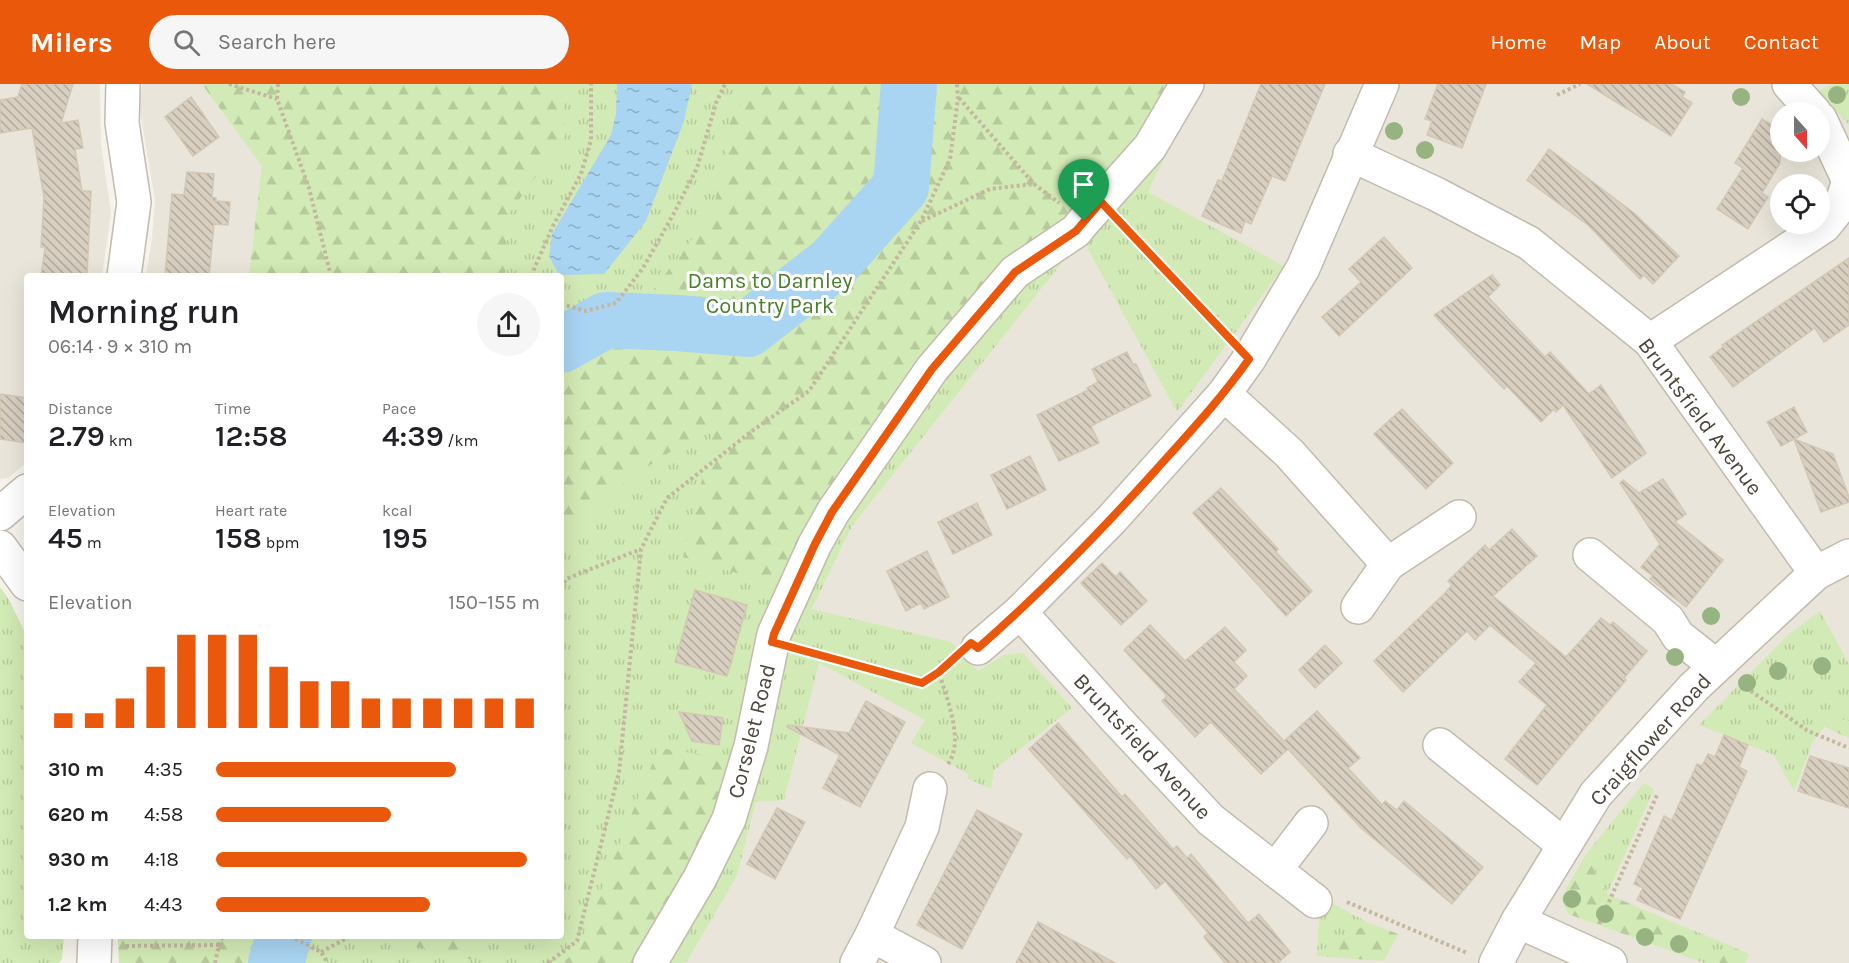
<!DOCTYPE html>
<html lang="en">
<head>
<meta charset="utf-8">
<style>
	body { margin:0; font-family:Karla,sans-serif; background:#f6f6f6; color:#202124; height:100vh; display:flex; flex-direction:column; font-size:22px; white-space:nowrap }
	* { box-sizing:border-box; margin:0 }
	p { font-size:20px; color:#757577 }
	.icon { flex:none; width:33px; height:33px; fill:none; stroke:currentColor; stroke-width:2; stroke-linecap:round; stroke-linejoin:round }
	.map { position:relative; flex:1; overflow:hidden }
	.panel { position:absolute; left:24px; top:189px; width:540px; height:666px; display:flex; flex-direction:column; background:#fff; border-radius:6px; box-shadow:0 6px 24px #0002 }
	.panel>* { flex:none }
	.needle { width:39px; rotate:159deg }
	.controls { position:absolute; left:1770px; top:18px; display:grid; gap:12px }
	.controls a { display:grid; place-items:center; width:60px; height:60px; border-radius:50%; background:#fff; box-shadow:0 6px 24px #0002; font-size:30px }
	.pin { position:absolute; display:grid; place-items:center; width:51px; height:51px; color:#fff; margin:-62px -26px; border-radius:50% 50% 50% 0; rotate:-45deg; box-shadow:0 0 6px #0007 }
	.pin .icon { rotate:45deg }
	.round { display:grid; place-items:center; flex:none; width:63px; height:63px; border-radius:32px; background:#f6f6f6 }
	.headline { display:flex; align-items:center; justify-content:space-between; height:102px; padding:0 24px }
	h1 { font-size:33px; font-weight:600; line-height:45px }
	.figures { display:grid; grid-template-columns:repeat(3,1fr); gap:9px; height:102px; padding:6px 24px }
	.figures div { display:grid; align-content:center }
	.figures b { font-size:30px; font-weight:600 }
	.figures small { font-size:16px; font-weight:400 }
	.figures p { font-size:16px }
	.chart { height:168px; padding:12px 24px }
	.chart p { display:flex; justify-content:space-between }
	.chart svg { width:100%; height:108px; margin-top:6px; stroke:#ea580c; stroke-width:6 }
	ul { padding:0 24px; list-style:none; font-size:20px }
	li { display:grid; grid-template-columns:96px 72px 1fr; align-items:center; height:45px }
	li i { height:15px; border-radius:8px; background:#ea580c }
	header { display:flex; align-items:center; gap:36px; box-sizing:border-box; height:84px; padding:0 30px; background:#ea580c; color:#fff }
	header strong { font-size:28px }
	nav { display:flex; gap:33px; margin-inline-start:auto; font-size:21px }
	.search { width:420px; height:54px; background:#f6f6f6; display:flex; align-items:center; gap:15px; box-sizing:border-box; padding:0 21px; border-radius:33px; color:#757577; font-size:22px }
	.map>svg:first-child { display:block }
	.residential { fill:#eae5da; fill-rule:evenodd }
	.grass { fill:url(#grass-tufts) }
	.forest { fill:url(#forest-firs) }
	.water { fill:url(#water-ripples) }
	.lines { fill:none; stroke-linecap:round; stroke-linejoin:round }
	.river { stroke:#a9d4f2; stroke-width:56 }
	.building { fill:url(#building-back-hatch); stroke:#d3c7b4; stroke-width:1.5 }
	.minor-casing { stroke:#c2bbae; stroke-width:36 }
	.path { stroke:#c4b79f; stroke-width:4; stroke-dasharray:3 3; stroke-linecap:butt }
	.minor { stroke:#fff; stroke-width:33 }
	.tree { fill:#97b381 }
	.route-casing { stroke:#fff; stroke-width:12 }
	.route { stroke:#ea580c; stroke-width:8 }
	.labels { text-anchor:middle; stroke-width:6; stroke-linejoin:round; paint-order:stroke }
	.park-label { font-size:22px; fill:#4a7f2a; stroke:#fff }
	.street-label { font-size:22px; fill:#4b4439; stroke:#fff }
</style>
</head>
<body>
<header>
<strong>Milers</strong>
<div class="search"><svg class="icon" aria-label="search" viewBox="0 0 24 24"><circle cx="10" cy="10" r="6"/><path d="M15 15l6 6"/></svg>Search here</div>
<nav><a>Home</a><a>Map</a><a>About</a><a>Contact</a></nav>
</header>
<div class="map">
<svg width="1849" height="879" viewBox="0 0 1849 879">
	<defs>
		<pattern id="grass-tufts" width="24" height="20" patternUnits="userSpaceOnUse" patternTransform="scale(1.5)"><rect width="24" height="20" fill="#d2eab5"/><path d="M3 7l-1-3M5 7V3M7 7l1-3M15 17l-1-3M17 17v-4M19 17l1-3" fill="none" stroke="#b6ca9c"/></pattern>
		<pattern id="forest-firs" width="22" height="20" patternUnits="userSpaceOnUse" patternTransform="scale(1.5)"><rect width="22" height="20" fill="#d2eab5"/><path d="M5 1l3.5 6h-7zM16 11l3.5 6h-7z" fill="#b6ca9c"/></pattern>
		<pattern id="water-ripples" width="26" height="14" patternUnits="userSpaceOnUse" patternTransform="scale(1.5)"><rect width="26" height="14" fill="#a9d4f2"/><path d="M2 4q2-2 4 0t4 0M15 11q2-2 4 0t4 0" fill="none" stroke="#8caec5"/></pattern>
		<pattern id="building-back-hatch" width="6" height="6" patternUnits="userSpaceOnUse" patternTransform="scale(1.5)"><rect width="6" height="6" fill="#d8cfc1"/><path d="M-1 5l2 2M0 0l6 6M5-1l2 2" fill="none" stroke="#b1aa9e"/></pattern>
	</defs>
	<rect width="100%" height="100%" fill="#f6f3ec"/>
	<g class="residential">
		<path d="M 0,0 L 100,0 L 101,60 L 111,129 L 102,192 L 27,192 L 27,378 L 8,394 L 0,395 Z"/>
		<path d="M 142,0 L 202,0 L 262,82 L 249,192 L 146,192 L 152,154 L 155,116 L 139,22 Z"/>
		<path d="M 1201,0 L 1849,0 L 1849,879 L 686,879 L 737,792 L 756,718 L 812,525 L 852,442 L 1083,153 L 1177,328 L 1148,108 ZM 1780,28 L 1820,28 L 1820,68 L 1780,68 ZM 1780,100 L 1820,100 L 1820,140 L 1780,140 Z"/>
	</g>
	<g class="grass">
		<path d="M 202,0 L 1201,0 L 1148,108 L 1284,182 L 1177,328 L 1082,154 L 852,442 L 812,525 L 951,558 L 978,587 L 1004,571 L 1023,569 L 1072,624 L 994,686 L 991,705 L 967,694 L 968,690 L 911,659 L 925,636 L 819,579 L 784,716 L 756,718 L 737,792 L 686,879 L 119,879 L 118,852 L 561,852 L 561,192 L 249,192 L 262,82 Z"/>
		<path d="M 1833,0 L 1849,0 L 1849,41 L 1818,7 Z"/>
		<path d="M 0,503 L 8,514 L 27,552 L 27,852 L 64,852 L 62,875 L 59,879 L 0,879 Z"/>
		<path d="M 1820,527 L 1849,580 L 1849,637 L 1832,634 L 1813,657 L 1794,707 L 1774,671 L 1699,641 L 1788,551 Z"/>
		<path d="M 1644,699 L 1654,705 L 1607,810 L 1586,770 Z"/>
		<path d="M 1330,818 L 1369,839 L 1317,869 L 1319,837 Z"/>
		<path d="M 1680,841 L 1729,861 L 1714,879 L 1704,879 L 1668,866 Z"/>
	</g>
	<g class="forest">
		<path d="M 202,0 L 561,0 L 565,52 L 508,131 L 505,192 L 249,192 L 262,82 Z"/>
		<path d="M 764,0 L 1178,0 L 1163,27 L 1066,138 L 853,421 L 783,503 L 683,473 L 716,338 L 630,394 L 561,453 L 561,267 L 615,265 L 650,210 L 713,128 L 733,29 Z"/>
		<path d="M 1832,634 L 1849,637 L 1849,654 L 1825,643 Z"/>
		<path d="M 659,664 L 736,676 L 723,782 L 716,803 L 671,879 L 562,879 L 574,869 L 587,844 L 623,751 Z"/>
		<path d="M 1586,770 L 1607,810 L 1680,841 L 1668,866 L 1568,830 L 1561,814 Z"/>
		<path d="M 1369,839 L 1398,850 L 1384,877 L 1316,872 L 1317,869 Z"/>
		<path d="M 118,852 L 314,852 L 303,879 L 119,879 Z"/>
		<path d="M 391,852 L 476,852 L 473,876 L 396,858 Z"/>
		<path d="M 1729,861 L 1749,870 L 1745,879 L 1714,879 Z"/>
	</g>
	<path class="water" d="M 617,0 L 692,0 L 684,37 L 646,137 L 604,190 L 559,191 L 549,172 L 552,150 L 611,51 L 616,30 Z"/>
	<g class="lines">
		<g class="river">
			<path d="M 561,261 L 606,236 L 677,239 L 748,245 L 833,179 L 901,103 L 909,0"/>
			<path d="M 276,879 L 284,852"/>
		</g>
	</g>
	<g class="building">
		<path d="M 22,0 L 73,0 L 61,39 L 78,36 L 83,64 L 75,65 L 82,107 L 91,107 L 87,192 L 41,192 L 45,163 L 41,163 L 44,113 L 32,44 L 0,49 L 0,16 L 18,13 Z"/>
		<path d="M 1261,0 L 1325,0 L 1285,97 L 1272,92 L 1251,140 L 1245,137 L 1241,149 L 1202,132 L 1218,96 L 1222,97 Z"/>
		<path d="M 1438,0 L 1486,0 L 1462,64 L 1427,51 L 1432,37 L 1425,35 Z"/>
		<path d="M 1587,0 L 1671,0 L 1685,8 L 1682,13 L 1692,19 L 1671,52 Z"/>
		<path d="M 191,13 L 219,53 L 193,72 L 165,33 Z"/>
		<path d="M 1762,35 L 1780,46 L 1780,79 L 1762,109 L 1768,113 L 1748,145 L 1717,125 L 1743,84 L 1735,79 Z"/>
		<path d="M 1549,65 L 1634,129 L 1679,172 L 1653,200 L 1644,191 L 1640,195 L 1588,141 L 1527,96 Z"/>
		<path d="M 187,88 L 214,90 L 212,113 L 216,114 L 216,117 L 230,118 L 228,141 L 214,140 L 209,192 L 165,192 L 172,110 L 184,111 Z"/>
		<path d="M 1384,153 L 1412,184 L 1339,252 L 1322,233 L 1361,198 L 1349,185 Z"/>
		<path d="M 1849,174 L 1849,241 L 1824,258 L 1815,244 L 1733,303 L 1710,273 L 1723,263 L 1722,261 Z"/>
		<path d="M 1492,191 L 1500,201 L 1488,213 L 1545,273 L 1550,268 L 1589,310 L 1601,301 L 1646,369 L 1612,394 L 1563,321 L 1556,328 L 1554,325 L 1541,338 L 1507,302 L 1504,305 L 1434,231 Z"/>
		<path d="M 1127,268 L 1133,280 L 1136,280 L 1151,312 L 1091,342 L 1099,359 L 1059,377 L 1037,331 L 1088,306 L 1087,304 L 1098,298 L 1092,285 Z"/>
		<path d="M 0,310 L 27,314 L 27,359 L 0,355 Z"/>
		<path d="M 1794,323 L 1807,348 L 1794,355 L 1833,370 L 1849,413 L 1849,418 L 1821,428 L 1794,355 L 1781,362 L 1767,338 Z"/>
		<path d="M 1402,325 L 1453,379 L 1426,405 L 1374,350 Z"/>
		<path d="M 1030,372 L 1046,406 L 1007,425 L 991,391 Z"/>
		<path d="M 1663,395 L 1686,430 L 1675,438 L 1723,476 L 1686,523 L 1650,495 L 1653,492 L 1641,483 L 1660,460 L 1620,399 L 1623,396 L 1639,409 Z"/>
		<path d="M 1221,404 L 1278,465 L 1276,468 L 1312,507 L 1286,532 L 1193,429 Z"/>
		<path d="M 977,419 L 992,451 L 953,470 L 938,438 Z"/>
		<path d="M 1512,445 L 1537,472 L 1493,512 L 1566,573 L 1601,534 L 1610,541 L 1613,538 L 1647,567 L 1624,594 L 1626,596 L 1537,701 L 1505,675 L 1547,621 L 1519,598 L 1536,579 L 1490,541 L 1475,556 L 1467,547 L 1403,608 L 1374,577 L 1444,510 L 1452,501 L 1448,497 L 1485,461 L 1489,466 Z"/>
		<path d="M 927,467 L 949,513 L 924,525 L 921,519 L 906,527 L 887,487 Z"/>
		<path d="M 1102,479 L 1116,493 L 1120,488 L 1147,517 L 1121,541 L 1081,499 Z"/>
		<path d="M 695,506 L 747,521 L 727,592 L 675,578 Z"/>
		<path d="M 1150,541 L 1185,577 L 1225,543 L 1246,566 L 1234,578 L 1247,592 L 1234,605 L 1284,657 L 1317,627 L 1360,674 L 1348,684 L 1382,721 L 1385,717 L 1397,726 L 1404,717 L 1483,783 L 1452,820 L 1361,744 L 1288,665 L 1261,690 L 1211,638 L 1195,653 L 1162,617 L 1167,612 L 1124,566 Z"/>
		<path d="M 1325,561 L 1342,579 L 1315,604 L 1299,586 Z"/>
		<path d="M 866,617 L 905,638 L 860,723 L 823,704 L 840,671 L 787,643 L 788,641 L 849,649 Z"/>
		<path d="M 679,628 L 723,634 L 719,661 L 692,657 Z"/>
		<path d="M 1058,639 L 1122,713 L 1125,710 L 1173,765 L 1177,762 L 1187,774 L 1191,770 L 1248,839 L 1259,830 L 1290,868 L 1278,879 L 1225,879 L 1204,853 L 1208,849 L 1165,797 L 1156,805 L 1130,772 L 1127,775 L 1029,665 Z"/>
		<path d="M 1724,651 L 1748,661 L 1739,683 L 1747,687 L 1680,835 L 1637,816 L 1643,804 L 1634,800 L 1664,732 L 1672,736 L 1697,680 L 1702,682 L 1708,670 L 1715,673 Z"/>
		<path d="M 1810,672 L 1849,684 L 1849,724 L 1798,707 Z"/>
		<path d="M 777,724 L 805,738 L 775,795 L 747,780 Z"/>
		<path d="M 977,726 L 1022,750 L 962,865 L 917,841 Z"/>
		<path d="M 1038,838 L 1115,879 L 1016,879 Z"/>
	</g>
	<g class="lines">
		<defs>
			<g id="minor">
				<path d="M 123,0 L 122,39 L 134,118 L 124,192"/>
				<path d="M 1789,0 L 1814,28"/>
				<path d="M 1350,70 L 1436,110 L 1529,159 L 1650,257 L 1816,489"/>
				<path d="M 1650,257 L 1824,142 L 1841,121 L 1849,97 L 1820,35"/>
				<path d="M 1224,310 L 1289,369 L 1388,480"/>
				<path d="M 0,430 L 27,407"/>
				<path d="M 0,463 L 27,500"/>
				<path d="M 1590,471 L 1668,536 L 1678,552 L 1716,582"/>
				<path d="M 1358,523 L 1388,480 L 1459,433"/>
				<path d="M 1020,528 L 1116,635 L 1211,736 L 1315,817"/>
				<path d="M 978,564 L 1020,528 L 1111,436 L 1224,310 L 1249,275 L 1303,184 L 1382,0"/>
				<path d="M 1440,661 L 1564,761"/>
				<path d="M 1275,786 L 1311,739"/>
				<path d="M 1518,837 L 1610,879"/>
				<path d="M 872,851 L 922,743 L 930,705"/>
				<path d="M 94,879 L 95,852"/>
				<path d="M 650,879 L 700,794 L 729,735 L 751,662 L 774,550 L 815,460 L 833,428 L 932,285 L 1015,188 L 1076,147 L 1084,137 L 1150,63 L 1187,0"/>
				<path d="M 857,879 L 872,851 L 924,879"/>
				<path d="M 1496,879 L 1518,837 L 1596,710 L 1694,603 L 1816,489 L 1849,472"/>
			</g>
		</defs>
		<use href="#minor" class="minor-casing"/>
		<g class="path">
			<path d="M 229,0 L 277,15"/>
			<path d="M 278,0 L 277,15 L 309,104 L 331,192"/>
			<path d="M 1557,11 L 1580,0"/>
			<path d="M 959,14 L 1034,100 L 1059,119"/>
			<path d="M 922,137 L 990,105 L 1033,100"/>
			<path d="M 1122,141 L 1226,251"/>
			<path d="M 531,192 L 553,142 L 581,90 L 591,56 L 591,0"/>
			<path d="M 561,220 L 586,227 L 616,219 L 643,184 L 673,131 L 697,84 L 716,19 L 725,0"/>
			<path d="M 561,504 L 566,495 L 641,465"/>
			<path d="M 804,566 L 922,599 L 939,588"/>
			<path d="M 1741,600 L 1808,647 L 1849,664"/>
			<path d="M 948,680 C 965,656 946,614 939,588 L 952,577"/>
			<path d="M 1347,818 L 1467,869"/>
			<path d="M 1599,840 L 1658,709"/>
			<path d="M 290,852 L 321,868 L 328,879"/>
			<path d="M 126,862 L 219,861"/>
			<path d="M 321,868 L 351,852"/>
			<path d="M 215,879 L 219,861 L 223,852"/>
			<path d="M 548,879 L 577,857 L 619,688 L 641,465 L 667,414 L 752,347 L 809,307 L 921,137 L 950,75 L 958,14 L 957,0"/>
		</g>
		<use href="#minor" class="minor"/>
	</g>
	<g class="tree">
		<circle cx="1837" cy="11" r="9"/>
		<circle cx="1741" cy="13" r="9"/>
		<circle cx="1394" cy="47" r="9"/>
		<circle cx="1425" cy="66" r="9"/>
		<circle cx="1711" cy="532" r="9"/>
		<circle cx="1675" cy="573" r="9"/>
		<circle cx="1822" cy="582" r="9"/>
		<circle cx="1778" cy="587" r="9"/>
		<circle cx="1747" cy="599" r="9"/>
		<circle cx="1572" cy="815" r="9"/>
		<circle cx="1605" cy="830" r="9"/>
		<circle cx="1645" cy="853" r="9"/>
		<circle cx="1679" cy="860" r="9"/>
	</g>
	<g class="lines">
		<defs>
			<path id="route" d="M 1101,118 L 1249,275 C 1221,315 1188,350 1155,387 C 1099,449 1041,509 978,564 L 971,559 L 939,588 L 922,599 L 772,558 L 774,550 L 815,460 L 832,428 L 932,285 L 1015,188 L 1076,147 Z"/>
		</defs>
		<use href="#route" class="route-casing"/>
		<use href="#route" class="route"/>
	</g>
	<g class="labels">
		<g class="park-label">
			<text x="770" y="204">Dams to Darnley<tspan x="770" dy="25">Country Park</tspan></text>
		</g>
		<g class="street-label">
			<text transform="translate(1701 332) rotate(53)" y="8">Bruntsfield Avenue</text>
			<text transform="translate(751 647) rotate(-76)" y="8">Corselet Road</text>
			<text transform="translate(1650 655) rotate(-48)" y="8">Craigflower Road</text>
			<text transform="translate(1143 662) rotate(47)" y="8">Bruntsfield Avenue</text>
		</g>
	</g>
</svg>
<div class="controls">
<a><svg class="needle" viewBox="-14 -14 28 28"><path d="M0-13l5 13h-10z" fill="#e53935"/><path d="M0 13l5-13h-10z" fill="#757577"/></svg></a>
<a><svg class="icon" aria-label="locate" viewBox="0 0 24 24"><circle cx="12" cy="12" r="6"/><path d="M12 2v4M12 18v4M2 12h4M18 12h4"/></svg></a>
</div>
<div class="pin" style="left:1084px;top:137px;background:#1e9e55"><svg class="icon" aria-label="arrive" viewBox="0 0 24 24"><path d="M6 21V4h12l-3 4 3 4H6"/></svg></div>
<section class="panel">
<div class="headline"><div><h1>Morning run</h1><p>06:14 · 9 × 310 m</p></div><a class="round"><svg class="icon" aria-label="share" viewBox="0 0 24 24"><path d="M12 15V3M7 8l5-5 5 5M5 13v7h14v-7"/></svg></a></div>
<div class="figures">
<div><p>Distance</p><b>2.79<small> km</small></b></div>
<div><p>Time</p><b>12:58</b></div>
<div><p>Pace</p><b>4:39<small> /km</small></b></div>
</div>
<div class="figures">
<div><p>Elevation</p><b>45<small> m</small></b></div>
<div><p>Heart rate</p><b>158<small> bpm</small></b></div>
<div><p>kcal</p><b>195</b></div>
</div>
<div class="chart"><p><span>Elevation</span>150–155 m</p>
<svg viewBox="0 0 160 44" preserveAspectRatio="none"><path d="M5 44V38M15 44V38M25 44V32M35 44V19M45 44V6M55 44V6M65 44V6M75 44V19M85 44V25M95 44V25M105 44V32M115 44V32M125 44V32M135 44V32M145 44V32M155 44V32"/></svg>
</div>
<ul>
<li><b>310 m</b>4:35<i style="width:74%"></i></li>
<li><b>620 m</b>4:58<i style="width:54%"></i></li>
<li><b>930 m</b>4:18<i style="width:96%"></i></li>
<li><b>1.2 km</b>4:43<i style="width:66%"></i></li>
</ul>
</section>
</div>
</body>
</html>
